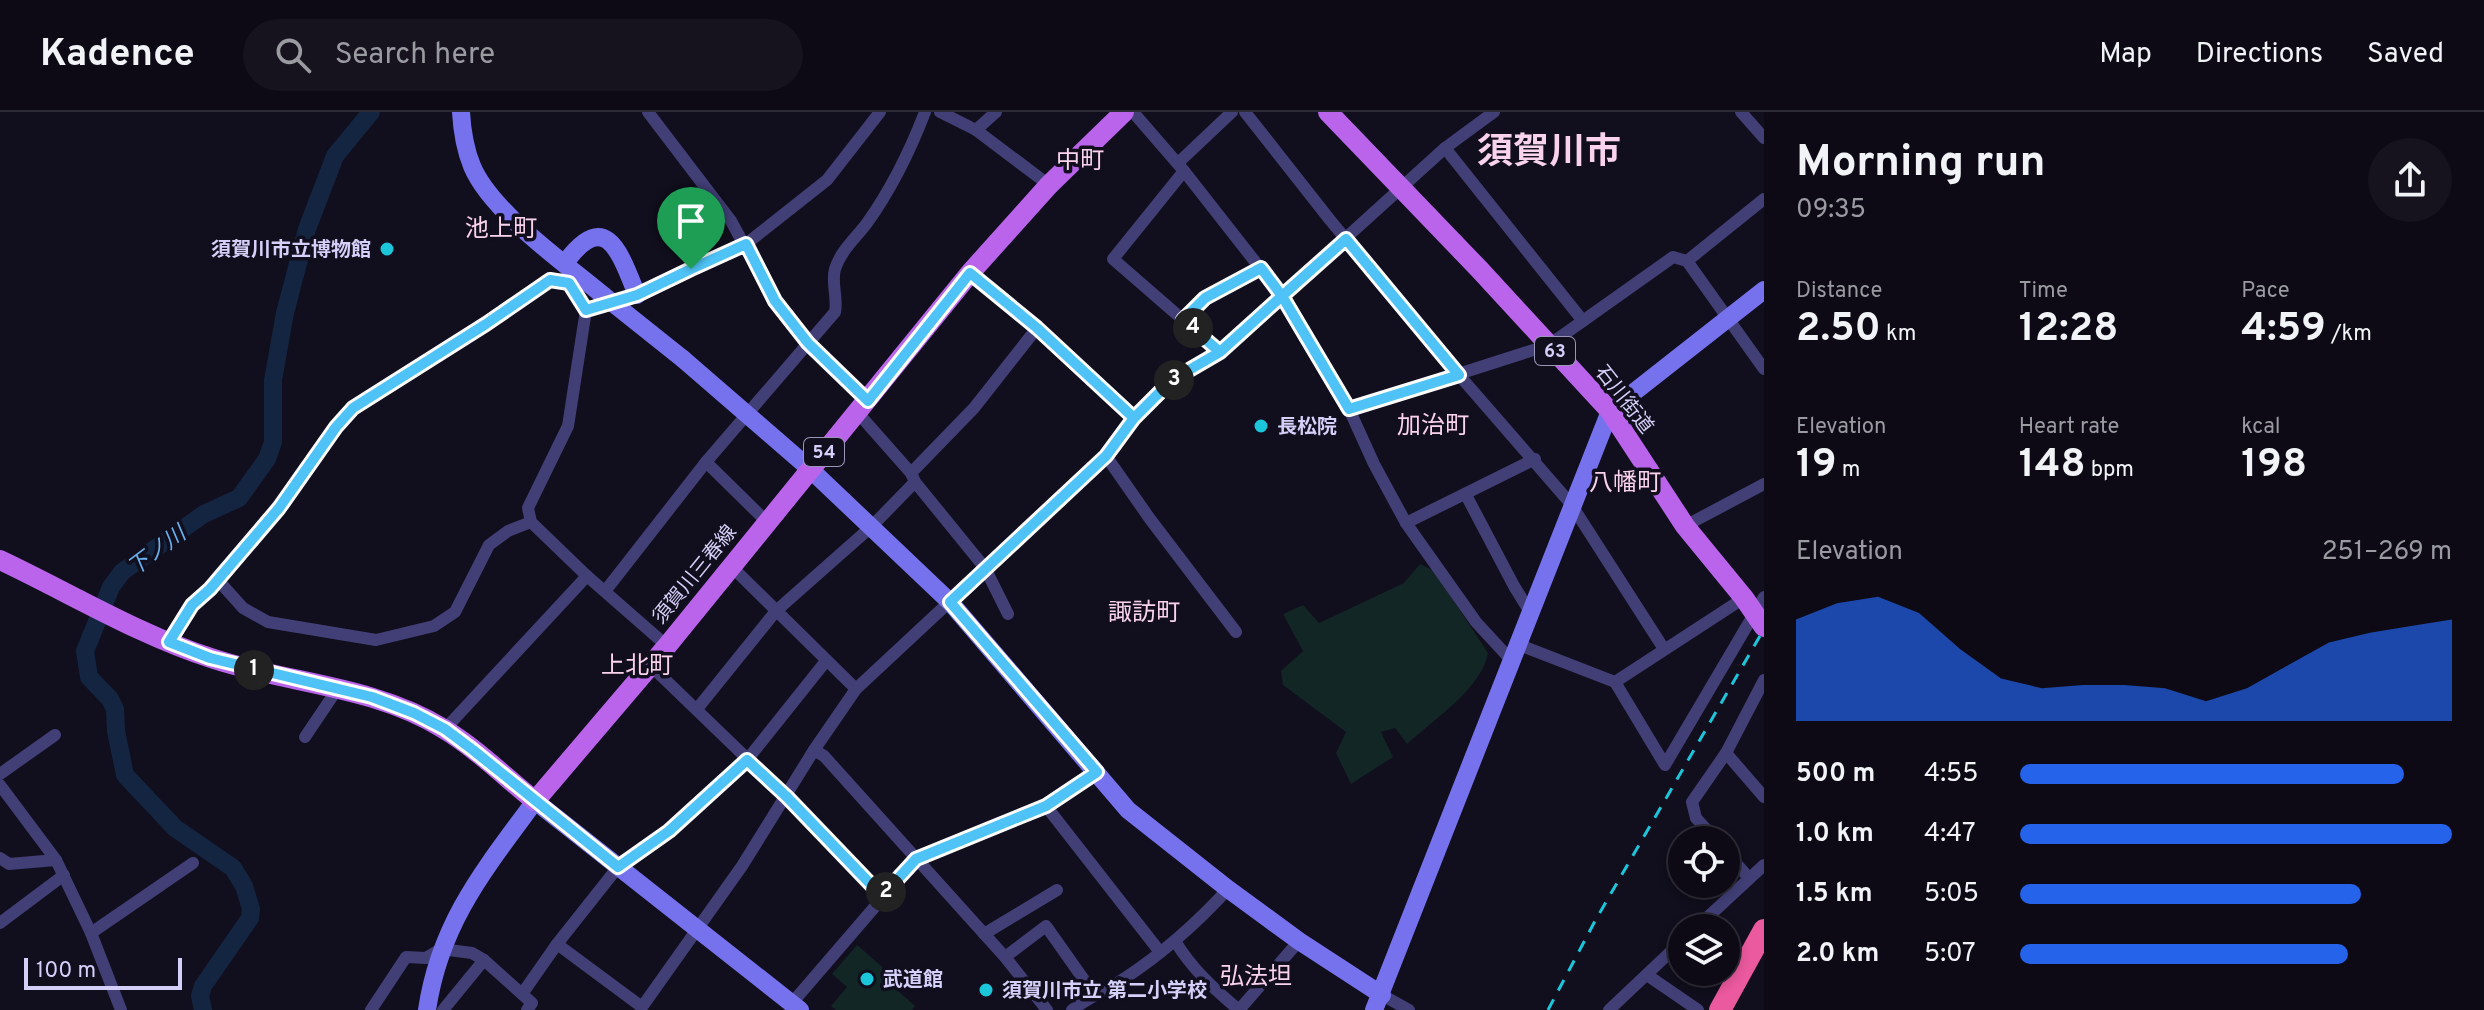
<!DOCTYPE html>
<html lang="en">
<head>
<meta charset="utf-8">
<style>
	body { margin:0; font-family:Overpass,"Noto Sans JP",sans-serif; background:#16131f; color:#f1f3f6; height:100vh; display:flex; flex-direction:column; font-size:30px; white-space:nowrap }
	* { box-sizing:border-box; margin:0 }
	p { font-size:26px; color:#9a9aa1 }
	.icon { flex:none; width:44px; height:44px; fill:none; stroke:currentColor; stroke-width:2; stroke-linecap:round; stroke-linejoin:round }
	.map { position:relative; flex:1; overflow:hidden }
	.details { display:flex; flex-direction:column; background:#0d0a16; width:720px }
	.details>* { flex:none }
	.tools { position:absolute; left:1668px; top:714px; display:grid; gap:16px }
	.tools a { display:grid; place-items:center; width:72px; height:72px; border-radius:50%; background:#0d0a16; box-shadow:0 4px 12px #0003,0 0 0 2px #2d2b35; font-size:40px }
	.scale { position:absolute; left:24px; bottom:20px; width:158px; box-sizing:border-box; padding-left:8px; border:4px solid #d5d0f9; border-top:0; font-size:22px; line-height:28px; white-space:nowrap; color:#d5d0f9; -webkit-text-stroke:6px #110e1d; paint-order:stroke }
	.pin { position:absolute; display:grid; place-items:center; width:68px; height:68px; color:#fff; margin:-82px -34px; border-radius:50% 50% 50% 0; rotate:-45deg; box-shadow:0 0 8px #0007 }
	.pin .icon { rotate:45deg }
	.km { position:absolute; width:40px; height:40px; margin:-20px; border-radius:50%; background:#222; color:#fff; font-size:22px; line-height:40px; text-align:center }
	.round { display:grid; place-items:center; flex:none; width:84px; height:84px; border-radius:42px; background:#16131f }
	.summary { display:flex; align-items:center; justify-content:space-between; height:136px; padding:0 32px }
	h1 { font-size:44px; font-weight:700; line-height:60px }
	.metrics { display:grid; grid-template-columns:repeat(3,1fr); gap:12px; height:136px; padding:8px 32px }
	.metrics div { display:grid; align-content:center }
	.metrics b { font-size:40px; font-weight:700 }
	.metrics small { font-size:22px; font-weight:400 }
	.metrics p { font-size:22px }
	.chart { height:224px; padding:16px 32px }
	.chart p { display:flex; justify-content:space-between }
	.chart svg { width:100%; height:144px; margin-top:8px; fill:#2563eb; opacity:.7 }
	ul { padding:0 32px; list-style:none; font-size:26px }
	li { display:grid; grid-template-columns:128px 96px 1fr; align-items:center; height:60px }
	li i { height:20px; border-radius:10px; background:#2563eb }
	header { display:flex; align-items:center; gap:48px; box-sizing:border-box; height:112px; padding:0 40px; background:#0d0a16; border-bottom:2px solid #2d2b35 }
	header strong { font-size:38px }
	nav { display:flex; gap:44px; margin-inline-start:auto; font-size:28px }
	.search { width:560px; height:72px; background:#16131f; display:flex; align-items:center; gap:20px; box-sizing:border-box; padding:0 28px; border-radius:44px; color:#9a9aa1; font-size:30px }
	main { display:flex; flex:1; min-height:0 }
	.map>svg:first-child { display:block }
	.green { fill:#122625 }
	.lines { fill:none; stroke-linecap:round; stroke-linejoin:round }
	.river { stroke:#142541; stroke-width:18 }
	.street { stroke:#413f76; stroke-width:12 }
	.secondary { stroke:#7672ee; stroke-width:18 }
	.primary { stroke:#ba64ec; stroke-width:20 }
	.highway { stroke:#eb599e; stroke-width:22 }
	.rail { stroke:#1bc6da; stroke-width:3; stroke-dasharray:12 10; stroke-linecap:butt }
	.secondary-bridge { stroke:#7672ee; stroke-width:18 }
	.route-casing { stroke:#fff; stroke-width:16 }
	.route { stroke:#4fc3f7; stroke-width:10 }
	.poi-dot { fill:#1bc6da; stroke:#110e1d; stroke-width:3 }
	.labels { text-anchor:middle; stroke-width:7; stroke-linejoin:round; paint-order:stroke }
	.shield { fill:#110e1d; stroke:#9a96b7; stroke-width:2 }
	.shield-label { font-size:18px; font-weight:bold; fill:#d5d0f9 }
	.poi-label { font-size:20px; font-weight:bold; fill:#d5d0f9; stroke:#110e1d; text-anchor:start }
	.street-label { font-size:20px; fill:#d5d0f9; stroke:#110e1d }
	.water-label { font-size:22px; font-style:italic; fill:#6ab0ed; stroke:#110e1d }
	.quarter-label { font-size:24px; fill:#f9d2eb; stroke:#110e1d }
	.town-label { font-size:36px; font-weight:bold; fill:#f9d2eb; stroke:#110e1d }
</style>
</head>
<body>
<header>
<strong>Kadence</strong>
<div class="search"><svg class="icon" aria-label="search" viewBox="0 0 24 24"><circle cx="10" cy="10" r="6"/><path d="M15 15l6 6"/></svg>Search here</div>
<nav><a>Map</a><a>Directions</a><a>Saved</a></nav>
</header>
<main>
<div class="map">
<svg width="1764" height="898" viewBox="0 0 1764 898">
	<rect width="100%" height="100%" fill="#110e1d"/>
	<g class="green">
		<path d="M 1420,452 L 1434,459 L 1488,541 C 1483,575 1432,609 1407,632 L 1395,616 L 1381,620 L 1393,645 L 1351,672 L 1336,641 L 1346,620 L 1283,573 L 1281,559 L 1303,539 L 1283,502 L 1303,493 L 1319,511 L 1404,471 Z"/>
		<path d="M 857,833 L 902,872 L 897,878 L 915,894 L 912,898 L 836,898 L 831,894 L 847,875 L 832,862 Z"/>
	</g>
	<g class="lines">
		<path class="river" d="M 203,898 L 200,884 L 203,874 L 250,806 L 251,797 L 244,774 L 233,756 L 175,716 L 125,663 L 116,619 L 115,597 L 110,587 L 89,565 L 85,539 L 111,475 L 122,460 L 204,402 L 239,386 L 267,347 L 273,330 L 273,268 L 285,201 L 307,117 L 335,44 L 371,0"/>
		<g class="street">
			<path d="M 648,0 L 731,109 L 775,189 L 808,231 L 868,289"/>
			<path d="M 940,0 L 976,18 L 1049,73"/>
			<path d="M 1133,0 L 1184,59 L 1282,184 L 1349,297 L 1374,352 L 1406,411 L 1476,510 L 1511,548"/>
			<path d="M 1245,0 L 1330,108 L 1459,263 L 1571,392 L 1664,537"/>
			<path d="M 1741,0 L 1764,26"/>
			<path d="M 976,18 L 996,0"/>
			<path d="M 1445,36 L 1583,209"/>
			<path d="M 1178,51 L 1232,0"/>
			<path d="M 1184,59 L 1113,147 L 1220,240"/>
			<path d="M 1687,149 L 1764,87"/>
			<path d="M 970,161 L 1037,216 L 1134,306"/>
			<path d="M 586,198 L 637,183 L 746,132 L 827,68 L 880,0"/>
			<path d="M 1183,208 L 1205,186 L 1261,156"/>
			<path d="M 1349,297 L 1549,233 L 1673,145 L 1687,149 L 1764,257"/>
			<path d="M 858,301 L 911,361 L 915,370 L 985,456 L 1008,502"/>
			<path d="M 1106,344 L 1150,407 L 1236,520"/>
			<path d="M 706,350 L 767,410"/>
			<path d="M 911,361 L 974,296 L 1037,216"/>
			<path d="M 1466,383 L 1514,474 L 1530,500"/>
			<path d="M 1406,411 L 1535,347"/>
			<path d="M 1685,414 L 1764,372"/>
			<path d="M 731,454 L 856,577"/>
			<path d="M 217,467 L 243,496 L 268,510 L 376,528 L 434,514 L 455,500 L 489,433 L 508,419 L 531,410"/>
			<path d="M 606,478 L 706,350 L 835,200 C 838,186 831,171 835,157 C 841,138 856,126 867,111 C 892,76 910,39 925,0"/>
			<path d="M 169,530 L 192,493 L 210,477 L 279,396 L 336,315 L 353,296 L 486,212 L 550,168 L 569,171 L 586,198 L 568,314 L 528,396 L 531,410 L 587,464 L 667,534"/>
			<path d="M 1517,532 L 1615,570 L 1744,486"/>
			<path d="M 651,554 L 787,685 L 882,784"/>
			<path d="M 1615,570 L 1665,653 L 1764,485"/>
			<path d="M 697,597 L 776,499 L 871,415 L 915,370"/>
			<path d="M 445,617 L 587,464"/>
			<path d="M 305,625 L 338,576"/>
			<path d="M 814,638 L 824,644 L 1005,845 L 1047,898"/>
			<path d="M 1726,641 L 1764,685"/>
			<path d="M 0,662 L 55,623"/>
			<path d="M 0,673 L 56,748 L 91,821 L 121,898"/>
			<path d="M 1046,694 L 1160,840"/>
			<path d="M 1716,728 L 1696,706 L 1692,690 L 1726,641 L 1764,568"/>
			<path d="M 1726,740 L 1749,766"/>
			<path d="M 0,746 L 9,752 L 56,748"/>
			<path d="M 0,811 L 64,763"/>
			<path d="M 1696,816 L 1764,753"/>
			<path d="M 91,821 L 193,751"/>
			<path d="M 984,822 L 1057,778"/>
			<path d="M 1175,829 C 1192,857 1214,877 1239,898"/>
			<path d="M 557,832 L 642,895 L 742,754 L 814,638 L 856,577 L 1106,344 L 1134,306 L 1172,268 L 1220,240 L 1445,36 L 1494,0"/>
			<path d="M 1005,845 L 1046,814 L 1094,882"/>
			<path d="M 1647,863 L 1698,898"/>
			<path d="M 522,882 L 557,832 L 618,755 L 669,719 L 747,648 L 826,549"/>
			<path d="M 1382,883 L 1409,898"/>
			<path d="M 792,891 L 916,747 L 1046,694 L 1097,660"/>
			<path d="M 371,898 L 406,845 L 426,846 L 441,837 L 472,841 L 484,848 L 532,891 L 527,898"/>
			<path d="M 443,898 L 484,848"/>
			<path d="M 1072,898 C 1089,885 1108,878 1125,866 C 1163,841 1197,811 1228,777"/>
			<path d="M 1239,898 L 1299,829"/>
			<path d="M 1609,898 L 1682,829"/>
		</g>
		<g class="secondary">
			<path d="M 461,0 C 462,18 465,37 472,54 C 491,100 566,152 604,184"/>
			<path d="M 565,151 C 606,95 620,141 637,183"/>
			<path d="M 683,247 L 810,357 L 950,490 L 1128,698 L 1228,777 L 1299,829 L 1382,883"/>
			<path d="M 427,898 C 440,811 484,758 535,689 L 800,898"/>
			<path d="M 1374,898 L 1610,299 L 1764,178"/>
		</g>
		<g class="primary">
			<path d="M 1328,0 L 1480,158 L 1610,299 L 1685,414 L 1744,486 L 1764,515"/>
			<path d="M 0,448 C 68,480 141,524 211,546 C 288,572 373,573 444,617 C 477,637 505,665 535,689 L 667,534 L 970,161 L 1049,73 L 1124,0"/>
		</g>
		<path class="highway" d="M 1720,898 L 1764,818"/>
		<path class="rail" d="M 1548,898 L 1595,809 L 1764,517"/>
		<path class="secondary-bridge" d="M 604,184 L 683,247"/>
	</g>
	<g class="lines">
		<defs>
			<path id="route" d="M 691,157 L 637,183 L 586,198 L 569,171 L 550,168 L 486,212 L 353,296 L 336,315 L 279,396 L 210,477 L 192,493 L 169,530 L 210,546 L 372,585 L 414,601 L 445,617 L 473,638 L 618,755 L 669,719 L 747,648 L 787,685 L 882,784 L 916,747 L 1046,694 L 1097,660 L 950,490 L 1106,344 L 1134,306 L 1172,268 L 1220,240 L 1282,184 L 1349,297 L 1459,263 L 1346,127 L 1282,184 L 1261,156 L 1205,186 L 1183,208 L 1220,240 L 1172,268 L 1134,306 L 1037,216 L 970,161 L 868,289 L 808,231 L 775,189 L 746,132 L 691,157"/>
		</defs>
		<use href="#route" class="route-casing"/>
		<use href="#route" class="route"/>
	</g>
	<g class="poi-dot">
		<circle cx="387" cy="137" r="8"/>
		<circle cx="1261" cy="314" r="8"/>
		<circle cx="867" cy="867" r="8"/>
		<circle cx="986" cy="878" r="8"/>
	</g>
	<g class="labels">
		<g class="shield">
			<rect x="1535" y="225" width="40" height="28" rx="6"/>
			<rect x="804" y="326" width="40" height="28" rx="6"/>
		</g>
		<g class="shield-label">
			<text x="1555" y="245">63</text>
			<text x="824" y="346">54</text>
		</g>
		<g class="poi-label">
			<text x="371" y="144" text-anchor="end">須賀川市立博物館</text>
			<text x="1277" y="321">長松院</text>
			<text x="883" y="874">武道館</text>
			<text x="1002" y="885">須賀川市立 第二小学校</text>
		</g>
		<g class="street-label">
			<text transform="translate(1625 287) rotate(52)" y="7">石川街道</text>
			<text transform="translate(694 462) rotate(-51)" y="7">須賀川三春線</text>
		</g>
		<g class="water-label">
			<text transform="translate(156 438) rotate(-37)" y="8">下ノ川</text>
		</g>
		<g class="quarter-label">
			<text x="1080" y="56">中町</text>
			<text x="501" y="124">池上町</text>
			<text x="1433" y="321">加治町</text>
			<text x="1625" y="378">八幡町</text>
			<text x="1144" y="508">諏訪町</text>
			<text x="637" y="561">上北町</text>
			<text x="1256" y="872">弘法坦</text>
		</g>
		<g class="town-label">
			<text x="1549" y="51">須賀川市</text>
		</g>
	</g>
</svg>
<div class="tools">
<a><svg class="icon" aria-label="locate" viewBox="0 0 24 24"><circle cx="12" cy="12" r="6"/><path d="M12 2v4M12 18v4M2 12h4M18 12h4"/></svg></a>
<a><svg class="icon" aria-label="layers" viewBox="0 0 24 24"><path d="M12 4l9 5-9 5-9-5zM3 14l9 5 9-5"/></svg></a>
</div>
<div class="scale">100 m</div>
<div class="pin" style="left:691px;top:157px;background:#1e9e55"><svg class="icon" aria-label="arrive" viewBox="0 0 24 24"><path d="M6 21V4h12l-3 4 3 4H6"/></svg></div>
<b class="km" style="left:254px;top:558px">1</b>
<b class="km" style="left:886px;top:780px">2</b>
<b class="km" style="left:1174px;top:268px">3</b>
<b class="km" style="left:1193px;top:216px">4</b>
</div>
<section class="details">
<div class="summary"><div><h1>Morning run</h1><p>09:35</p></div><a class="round"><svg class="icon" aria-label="share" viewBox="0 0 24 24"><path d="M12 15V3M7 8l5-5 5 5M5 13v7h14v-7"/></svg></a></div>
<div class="metrics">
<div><p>Distance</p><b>2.50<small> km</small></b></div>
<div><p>Time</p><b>12:28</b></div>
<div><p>Pace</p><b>4:59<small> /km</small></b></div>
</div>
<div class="metrics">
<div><p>Elevation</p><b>19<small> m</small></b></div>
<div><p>Heart rate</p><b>148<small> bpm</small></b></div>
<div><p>kcal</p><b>198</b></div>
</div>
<div class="chart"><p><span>Elevation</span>251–269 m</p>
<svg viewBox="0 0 160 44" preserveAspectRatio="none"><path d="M0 44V13L10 8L20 6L30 11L40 22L50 31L60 34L70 33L80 33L90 34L100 38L110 34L120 27L130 20L140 17L150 15L160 13V44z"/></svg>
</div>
<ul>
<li><b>500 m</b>4:55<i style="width:89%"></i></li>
<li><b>1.0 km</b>4:47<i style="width:100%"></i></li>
<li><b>1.5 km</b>5:05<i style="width:79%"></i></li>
<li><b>2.0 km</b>5:07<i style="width:76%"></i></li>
</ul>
</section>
</main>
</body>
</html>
